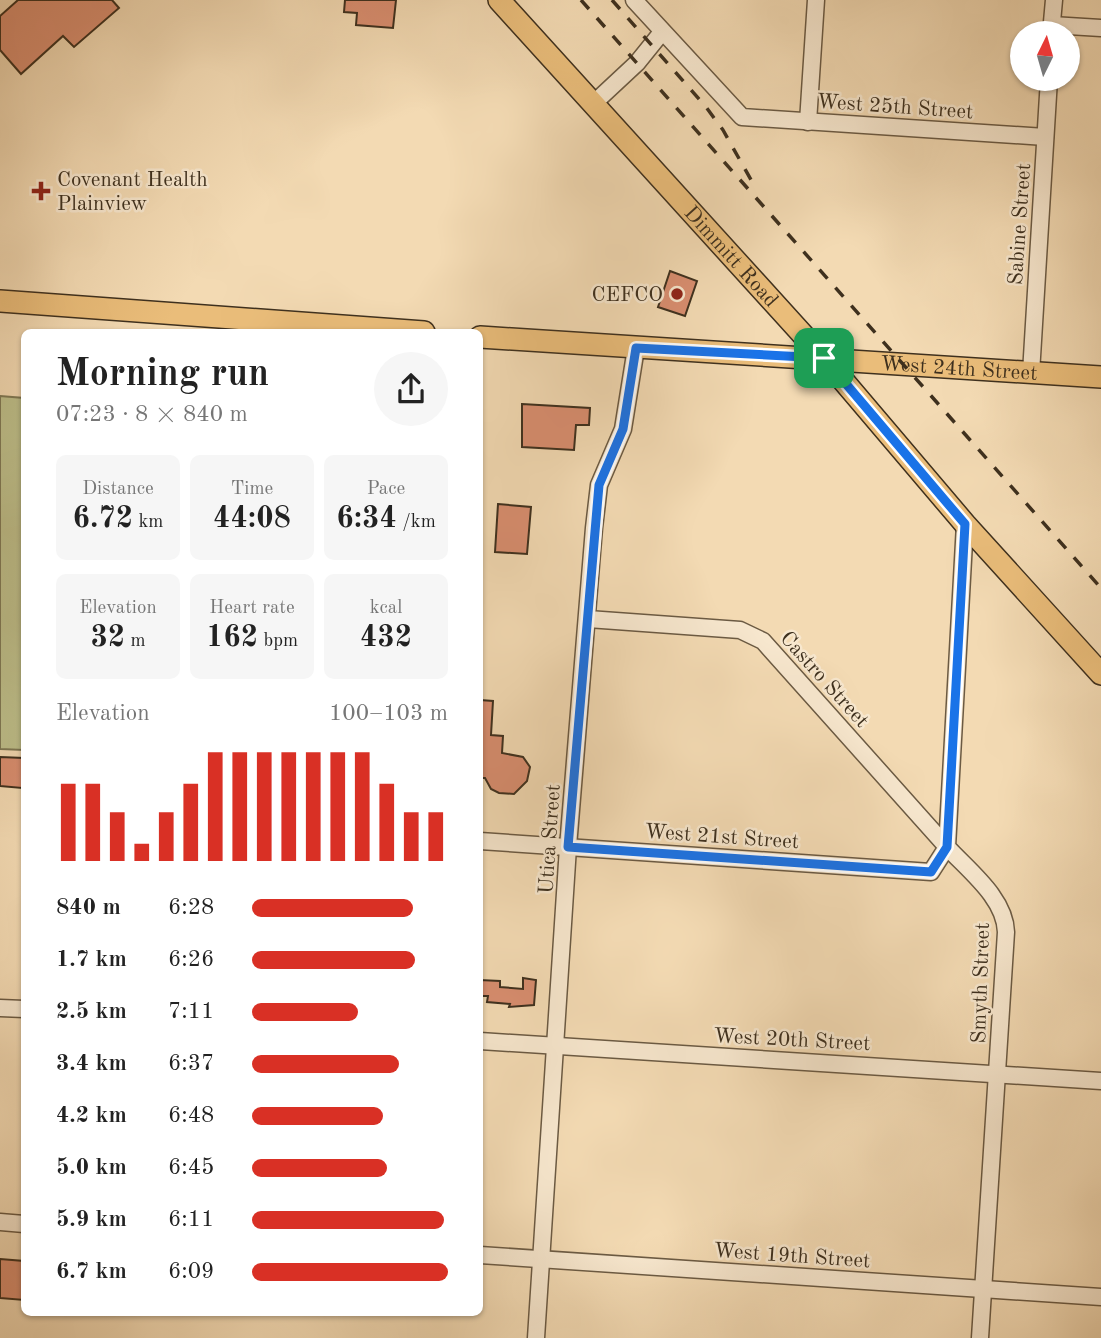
<!DOCTYPE html>
<html lang="en">
<head>
<meta charset="utf-8">
<style>
	body { margin:0; font-family:"Old Standard TT",serif; background:#f6f6f6; color:#222; height:100vh; display:flex; flex-direction:column; font-size:26px; white-space:nowrap }
	* { box-sizing:border-box; margin:0 }
	p { font-size:23px; color:#767676 }
	.icon { flex:none; width:38px; height:38px; fill:none; stroke:currentColor; stroke-width:2; stroke-linecap:round; stroke-linejoin:round }
	.map { position:relative; flex:1; overflow:hidden }
	.side { position:absolute; left:21px; top:329px; width:462px; height:987px; display:flex; flex-direction:column; background:#fff; border-radius:10px; box-shadow:0 2px 5px #0004 }
	.side>* { flex:none }
	.needle { width:46px; rotate:5deg }
	.buttons { position:absolute; left:1010px; top:21px; display:grid; gap:14px }
	.buttons a { display:grid; place-items:center; width:70px; height:70px; border-radius:50%; background:#fff; box-shadow:0 2px 5px #0004; font-size:35px }
	.pin { position:absolute; display:grid; place-items:center; width:60px; height:60px; color:#fff; margin:-30px; border-radius:14px; box-shadow:0 4px 10px #0006 }
	.round { display:grid; place-items:center; flex:none; width:74px; height:74px; border-radius:37px; background:#f6f6f6 }
	.summary { display:flex; align-items:center; justify-content:space-between; height:119px; padding:0 35px }
	h1 { font-size:38px; font-weight:600; line-height:52px }
	.metrics { display:grid; grid-template-columns:repeat(3,1fr); gap:10px; height:119px; padding:7px 35px }
	.metrics div { display:grid; align-content:center; border-radius:10px; background:#f6f6f6; text-align:center }
	.metrics b { font-size:30px; font-weight:600 }
	.metrics small { font-size:19px; font-weight:400 }
	.metrics p { font-size:19px }
	.chart { height:196px; padding:14px 35px }
	.chart p { display:flex; justify-content:space-between }
	.chart svg { width:100%; height:126px; margin-top:7px; stroke:#d93025; stroke-width:6 }
	ul { padding:0 35px; list-style:none; font-size:23px }
	li { display:grid; grid-template-columns:112px 84px 1fr; align-items:center; height:52px }
	li i { height:18px; border-radius:9px; background:#d93025 }
	.map>svg:first-child { display:block }
	.green { fill:#bdbf8b; stroke:#7e7854; stroke-width:2 }
	.building { fill:#d98e70; stroke:#3e301e; stroke-width:2 }
	.lines { fill:none; stroke-linecap:round; stroke-linejoin:round }
	.minor-casing { stroke:#6b5a43; stroke-width:19 }
	.major-casing { stroke:#3e301e; stroke-width:24 }
	.minor { stroke:#f7e7ce; stroke-width:16 }
	.major { stroke:#eabd7a; stroke-width:21 }
	.rail { stroke:#3e301e; stroke-width:3.5; stroke-dasharray:12 12; stroke-linecap:butt }
	.route-casing { stroke:#fff; stroke-width:14 }
	.route { stroke:#1a73e8; stroke-width:9 }
	.poi-dot { fill:#8f2418; stroke:#f7e7ce; stroke-width:2.5 }
	.labels { text-anchor:middle; stroke-width:5; stroke-linejoin:round; paint-order:stroke }
	.street-label { font-size:21px; fill:#3e301e; stroke:#f7e7ce }
	.poi-label { font-size:21px; fill:#3e301e; stroke:#f7e7ce; text-anchor:start }
</style>
</head>
<body>
<div class="map">
<svg width="1101" height="1338" viewBox="0 0 1101 1338">
	<rect width="100%" height="100%" fill="#f3dab3"/>
	<filter id="stains"><feTurbulence type="fractalNoise" baseFrequency=".00286" numOctaves="4"/><feColorMatrix values="0 0 0 0 .2 0 0 0 0 .09 0 0 0 0 .02 0 0 0 .5 -.17"/></filter>
	<radialGradient id="worn" r=".72"><stop offset=".6" stop-color="#630" stop-opacity="0"/><stop offset="1" stop-color="#630" stop-opacity=".3"/></radialGradient>
	<path class="green" d="M 0,396 L 24,398 L 24,750 L 0,749 Z"/>
	<g class="building">
		<path d="M 18,0 L 112,0 L 119,8 L 74,47 L 63,36 L 21,74 L 0,50 L 0,16 Z"/>
		<path d="M 345,0 L 396,0 L 393,28 L 356,25 L 357,13 L 344,12 Z"/>
		<path d="M 670,271 L 697,281 L 685,316 L 658,307 Z"/>
		<path d="M 522,404 L 590,408 L 589,425 L 576,425 L 574,450 L 522,447 Z"/>
		<path d="M 498,504 L 531,507 L 527,554 L 495,552 Z"/>
		<path d="M 480,700 L 493,701 L 491,735 L 503,736 L 502,753 L 523,757 L 530,767 L 527,781 L 514,794 L 499,793 L 491,789 L 485,778 L 480,778 Z"/>
		<path d="M 0,757 L 24,758 L 22,788 L 0,786 Z"/>
		<path d="M 523,978 L 536,980 L 534,1005 L 509,1007 L 510,1004 L 487,1002 L 488,996 L 480,996 L 480,980 L 500,981 L 500,987 L 523,989 Z"/>
		<path d="M 0,1259 L 24,1261 L 24,1300 L 0,1298 Z"/>
	</g>
	<g class="lines">
		<defs>
			<g id="minor">
				<path d="M 634,0 L 742,117 L 1045,137"/>
				<path d="M 1052,25 L 1101,28"/>
				<path d="M 1051,33 L 1054,0"/>
				<path d="M 593,104 L 637,63 L 662,32"/>
				<path d="M 808,122 L 816,0"/>
				<path d="M 1031,373 L 1049,79"/>
				<path d="M 965,524 L 947,847 C 969,871 1005,898 1006,932 L 980,1338"/>
				<path d="M 480,841 L 931,872 L 947,847 L 763,641 L 740,630 L 588,619"/>
				<path d="M 0,1008 L 24,1009"/>
				<path d="M 480,1041 L 1101,1081"/>
				<path d="M 0,1222 L 24,1224"/>
				<path d="M 480,1255 L 1101,1297"/>
				<path d="M 536,1338 L 568,847 L 594,528 L 599,485 L 623,429 L 636,348"/>
			</g>
			<g id="major">
				<path id="s1" d="M 499,0 L 824,358 L 965,524 L 1101,674"/>
				<path d="M 0,301 L 424,332"/>
				<path id="s2" d="M 480,337 L 1101,377"/>
			</g>
		</defs>
		<use href="#minor" class="minor-casing"/>
		<use href="#major" class="major-casing"/>
		<use href="#minor" class="minor"/>
		<use href="#major" class="major"/>
		<g class="rail">
			<path d="M 581,0 L 1101,588"/>
			<path d="M 612,0 L 706,107 L 723,130 L 755,187"/>
		</g>
	</g>
	<g class="lines">
		<defs>
			<path id="route" d="M 636,348 L 824,358 L 965,524 L 947,847 L 931,872 L 568,847 L 599,485 L 623,429 Z"/>
		</defs>
		<use href="#route" class="route-casing"/>
		<use href="#route" class="route"/>
	</g>
	<g class="poi-dot">
		<path d="M37.5 180.5h7v7h7v7h-7v7h-7v-7h-7v-7h7z"/>
		<circle cx="677" cy="294" r="7"/>
	</g>
	<g class="labels">
		<g class="street-label">
			<text transform="translate(895 106) rotate(4)" y="7">West 25th Street</text>
			<text transform="translate(1019 224) rotate(-86)" y="7">Sabine Street</text>
			<text dy="7" stroke="none"><textPath href="#s1" startOffset="346">Dimmitt Road</textPath></text>
			<text dy="7" stroke="none"><textPath href="#s2" startOffset="480">West 24th Street</textPath></text>
			<text transform="translate(825 679) rotate(48)" y="7">Castro Street</text>
			<text transform="translate(722 836) rotate(4)" y="7">West 21st Street</text>
			<text transform="translate(549 839) rotate(-86)" y="7">Utica Street</text>
			<text transform="translate(980 983) rotate(-88)" y="7">Smyth Street</text>
			<text transform="translate(792 1039) rotate(3)" y="7">West 20th Street</text>
			<text transform="translate(792 1255) rotate(4)" y="7">West 19th Street</text>
		</g>
		<g class="poi-label">
			<text x="57" y="186">Covenant Health<tspan x="57" dy="24">Plainview</tspan></text>
			<text x="663" y="301" text-anchor="end">CEFCO</text>
		</g>
	</g>
	<rect width="100%" height="100%" filter="url(#stains)"/>
	<rect width="100%" height="100%" fill="url(#worn)"/>
</svg>
<div class="buttons">
<a><svg class="needle" viewBox="-14 -14 28 28"><path d="M0-13l5 13h-10z" fill="#e53935"/><path d="M0 13l5-13h-10z" fill="#767676"/></svg></a>
</div>
<div class="pin" style="left:824px;top:358px;background:#1e9e55"><svg class="icon" aria-label="arrive" viewBox="0 0 24 24"><path d="M6 21V4h12l-3 4 3 4H6"/></svg></div>
<section class="side">
<div class="summary"><div><h1>Morning run</h1><p>07:23 · 8 × 840 m</p></div><a class="round"><svg class="icon" aria-label="share" viewBox="0 0 24 24"><path d="M12 15V3M7 8l5-5 5 5M5 13v7h14v-7"/></svg></a></div>
<div class="metrics">
<div><p>Distance</p><b>6.72<small> km</small></b></div>
<div><p>Time</p><b>44:08</b></div>
<div><p>Pace</p><b>6:34<small> /km</small></b></div>
</div>
<div class="metrics">
<div><p>Elevation</p><b>32<small> m</small></b></div>
<div><p>Heart rate</p><b>162<small> bpm</small></b></div>
<div><p>kcal</p><b>432</b></div>
</div>
<div class="chart"><p><span>Elevation</span>100–103 m</p>
<svg viewBox="0 0 160 44" preserveAspectRatio="none"><path d="M5 44V17M15 44V17M25 44V27M35 44V38M45 44V27M55 44V17M65 44V6M75 44V6M85 44V6M95 44V6M105 44V6M115 44V6M125 44V6M135 44V17M145 44V27M155 44V27"/></svg>
</div>
<ul>
<li><b>840 m</b>6:28<i style="width:82%"></i></li>
<li><b>1.7 km</b>6:26<i style="width:83%"></i></li>
<li><b>2.5 km</b>7:11<i style="width:54%"></i></li>
<li><b>3.4 km</b>6:37<i style="width:75%"></i></li>
<li><b>4.2 km</b>6:48<i style="width:67%"></i></li>
<li><b>5.0 km</b>6:45<i style="width:69%"></i></li>
<li><b>5.9 km</b>6:11<i style="width:98%"></i></li>
<li><b>6.7 km</b>6:09<i style="width:100%"></i></li>
</ul>
</section>
</div>
</body>
</html>
